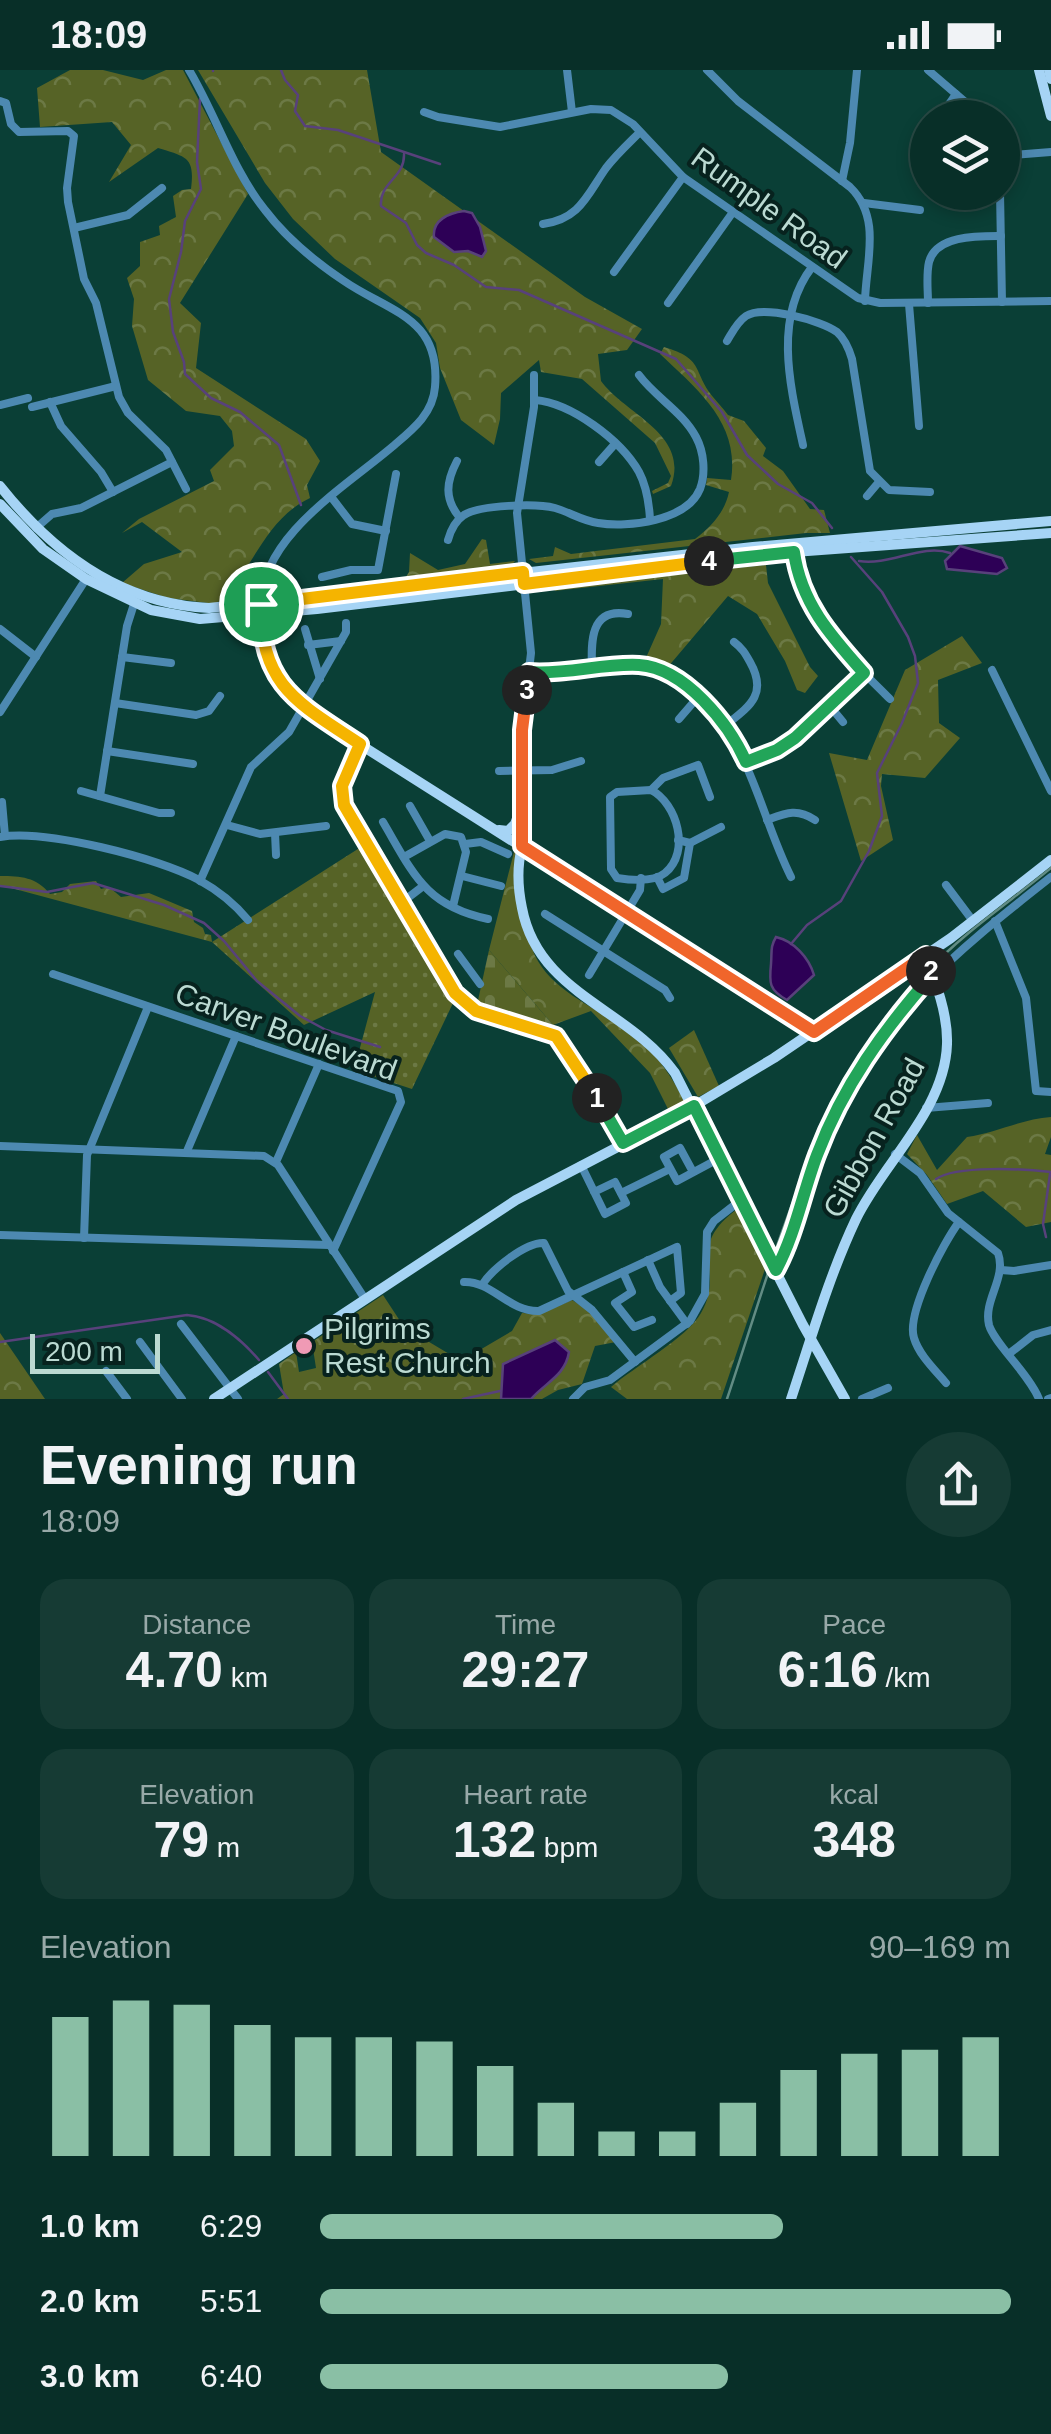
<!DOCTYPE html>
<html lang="en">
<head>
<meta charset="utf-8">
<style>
	body { margin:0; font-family:Arial,sans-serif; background:#163b34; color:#f1f3f6; height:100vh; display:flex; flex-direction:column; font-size:38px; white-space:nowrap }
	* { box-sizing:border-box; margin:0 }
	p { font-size:32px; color:#98a9a8 }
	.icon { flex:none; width:55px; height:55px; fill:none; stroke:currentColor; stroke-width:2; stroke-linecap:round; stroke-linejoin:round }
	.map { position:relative; height:1329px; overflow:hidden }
	.sheet { display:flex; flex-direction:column; background:#082f28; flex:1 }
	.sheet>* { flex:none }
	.fabs { position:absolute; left:910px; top:30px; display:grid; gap:20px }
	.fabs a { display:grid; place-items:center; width:110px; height:110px; border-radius:50%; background:#082f28; box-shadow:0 5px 15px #0003,0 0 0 2px #294a45; font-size:50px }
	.scale { position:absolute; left:30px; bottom:25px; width:130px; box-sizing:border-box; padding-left:10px; border:5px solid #bbdad2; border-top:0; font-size:28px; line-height:35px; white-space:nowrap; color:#bbdad2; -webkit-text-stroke:8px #07221e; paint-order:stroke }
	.pin { position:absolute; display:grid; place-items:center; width:85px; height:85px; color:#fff; margin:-42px; border:5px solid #fff; border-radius:50%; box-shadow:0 2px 10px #0007 }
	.km { position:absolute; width:50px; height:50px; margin:-25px; border-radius:50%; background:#222; color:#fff; font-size:28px; line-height:50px; text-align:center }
	.round { display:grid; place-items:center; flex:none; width:105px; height:105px; border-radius:52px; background:#163b34 }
	.overview { display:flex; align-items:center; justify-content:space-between; height:170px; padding:0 40px }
	h1 { font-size:55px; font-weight:600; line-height:75px }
	.metrics { display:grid; grid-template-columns:repeat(3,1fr); gap:15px; height:170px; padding:10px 40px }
	.metrics div { display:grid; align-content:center; border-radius:25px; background:#163b34; text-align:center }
	.metrics b { font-size:50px; font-weight:600 }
	.metrics small { font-size:28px; font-weight:400 }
	.metrics p { font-size:28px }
	.chart { height:280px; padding:20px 40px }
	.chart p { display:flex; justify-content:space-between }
	.chart svg { width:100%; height:180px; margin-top:10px; stroke:#8abfa5; stroke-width:6 }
	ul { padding:0 40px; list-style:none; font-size:32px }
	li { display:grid; grid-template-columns:160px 120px 1fr; align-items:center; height:75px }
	li i { height:25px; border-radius:12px; background:#8abfa5 }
	.status { display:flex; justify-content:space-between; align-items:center; height:70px; padding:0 50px; background:#082f28; direction:ltr }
	.status svg { height:28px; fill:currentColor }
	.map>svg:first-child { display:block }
	.green { fill:url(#green-dots) }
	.forest { fill:url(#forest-crowns) }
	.cemetery { fill:url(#cemetery-stones) }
	.water { fill:#2d0056; stroke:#58417b; stroke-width:2.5 }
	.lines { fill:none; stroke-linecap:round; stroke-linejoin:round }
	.stream { stroke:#58417b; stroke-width:2.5 }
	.minor { stroke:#4d89b1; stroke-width:8 }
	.major { stroke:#a6d4f5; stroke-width:10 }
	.rail { stroke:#628c84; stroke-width:2.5 }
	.split-1-casing { stroke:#fff; stroke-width:20 }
	.split-2-casing { stroke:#fff; stroke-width:20 }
	.split-3-casing { stroke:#fff; stroke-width:20 }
	.split-4-casing { stroke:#fff; stroke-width:20 }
	.split-5-casing { stroke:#fff; stroke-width:20 }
	.split-1 { stroke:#f5b400; stroke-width:12 }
	.split-2 { stroke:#22a559; stroke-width:12 }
	.split-3 { stroke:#f0652b; stroke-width:12 }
	.split-4 { stroke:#22a559; stroke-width:12 }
	.split-5 { stroke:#f5b400; stroke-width:12 }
	.poi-dot { fill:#f09ab5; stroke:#07221e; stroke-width:4 }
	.labels { text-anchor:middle; stroke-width:8; stroke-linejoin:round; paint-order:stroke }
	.street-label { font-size:30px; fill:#bbdad2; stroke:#07221e }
	.poi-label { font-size:30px; fill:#bbdad2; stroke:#07221e; text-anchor:start }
</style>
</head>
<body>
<div class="status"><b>18:09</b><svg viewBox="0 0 49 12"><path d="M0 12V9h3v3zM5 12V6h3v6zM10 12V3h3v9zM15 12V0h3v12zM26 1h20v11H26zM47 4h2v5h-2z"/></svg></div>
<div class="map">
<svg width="1051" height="1329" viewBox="0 0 1051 1329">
	<defs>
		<pattern id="green-dots" width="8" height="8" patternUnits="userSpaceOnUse" patternTransform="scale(2.5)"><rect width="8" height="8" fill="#566326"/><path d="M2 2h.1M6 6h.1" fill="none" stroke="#6c7945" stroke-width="1.8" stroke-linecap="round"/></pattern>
		<pattern id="forest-crowns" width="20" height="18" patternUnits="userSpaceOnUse" patternTransform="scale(2.5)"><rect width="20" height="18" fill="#566326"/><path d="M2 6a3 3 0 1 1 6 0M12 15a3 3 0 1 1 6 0" fill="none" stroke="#6c7945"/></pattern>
		<pattern id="cemetery-stones" width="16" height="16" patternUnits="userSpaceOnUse" patternTransform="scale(2.5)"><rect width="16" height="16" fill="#566326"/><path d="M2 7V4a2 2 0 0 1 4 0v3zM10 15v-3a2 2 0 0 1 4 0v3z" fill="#6c7945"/></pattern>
	</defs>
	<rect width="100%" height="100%" fill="#0a3f36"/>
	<path class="green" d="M 361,777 L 454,931 L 412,1019 L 354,1000 L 375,922 L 304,955 L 212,872 Z"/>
	<g class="forest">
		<path d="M 70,0 L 103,0 L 143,10 L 166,0 L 183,0 L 248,124 L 180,233 L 201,253 L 196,298 L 306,369 L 320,391 L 307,415 L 310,428 C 263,450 253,503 216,534 L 168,528 L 122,513 L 144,494 L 182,482 L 142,452 L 122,463 L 139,449 L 214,411 L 210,400 L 234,376 L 232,361 L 220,346 L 186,341 L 148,310 L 132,256 L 134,229 L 127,208 L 140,196 L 140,172 L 160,165 L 159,156 L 176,147 L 173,126 L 182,120 L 191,119 C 195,87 187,87 158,78 L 109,112 L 131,75 L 112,52 L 40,57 L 37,18 Z"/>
		<path d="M 198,0 L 367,0 L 381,82 L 585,227 L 642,259 L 627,280 L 598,284 L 601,311 C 626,345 690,364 671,416 L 653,424 L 652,421 L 668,413 L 671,406 L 655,373 L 582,309 L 541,302 L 539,290 L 501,323 L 500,349 L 494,375 L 461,350 L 440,298 L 436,273 L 420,248 L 335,189 L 293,149 L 265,113 Z"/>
		<path d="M 664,277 C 705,289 692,301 713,327 C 719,334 722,337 728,345 L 744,351 L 766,378 L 763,386 L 783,401 L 810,439 L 824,440 L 830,463 L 806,463 L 536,493 L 529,489 L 553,486 L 555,477 L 571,484 L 695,469 C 711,457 725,442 729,422 L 706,415 L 707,408 L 731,410 C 740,353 698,320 660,284 Z"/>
		<path d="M 482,469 L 486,470 L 490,494 L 515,491 L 511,496 L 403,512 L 409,502 L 410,483 L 438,500 L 465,494 Z"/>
		<path d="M 766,495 L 768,513 L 810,597 L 818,606 L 805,623 L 797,620 L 785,591 L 757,544 L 728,526 L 667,598 L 645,590 L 661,554 L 663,509 L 554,521 L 563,515 Z"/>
		<path d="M 962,566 L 982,593 L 938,610 L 939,653 L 960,668 L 925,708 L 882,704 L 881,716 L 893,770 L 861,791 L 829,683 L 867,690 L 905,600 Z"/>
		<path d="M 515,778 L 518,780 C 522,810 522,843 530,872 C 543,922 601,937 636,967 C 658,985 673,1009 686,1034 L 670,1043 L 650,1003 L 591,941 L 553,955 L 489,880 Z"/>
		<path d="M 0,806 C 21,806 36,807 50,824 L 62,822 L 70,814 L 96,811 L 101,819 L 109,817 L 121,827 L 149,823 L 192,841 L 194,852 L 203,858 L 205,864 L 211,865 L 212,872 L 0,815 Z"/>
		<path d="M 694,960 L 719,1016 L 698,1027 L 669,978 Z"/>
		<path d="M 1051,1047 L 1051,1067 L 1045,1084 L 1051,1085 L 1051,1152 L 1026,1157 L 983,1121 L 947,1134 L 927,1105 L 907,1084 L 917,1065 L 937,1100 L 967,1067 C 996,1063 1022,1049 1051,1047 Z"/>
		<path d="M 736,1140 L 766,1196 L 721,1329 L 627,1329 L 611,1317 C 634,1297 688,1267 701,1243 C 726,1200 684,1179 736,1140 Z"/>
		<path d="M 383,1225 L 404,1257 L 461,1291 L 512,1261 L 522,1243 L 540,1244 L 572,1230 L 588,1240 L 616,1272 L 595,1276 L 582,1314 L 558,1320 L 542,1329 L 277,1329 L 284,1324 L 279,1294 L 296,1282 L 299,1302 L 316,1298 L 312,1272 Z"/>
		<path d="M 0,1263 L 45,1329 L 0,1329 Z"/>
	</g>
	<path class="cemetery" d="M 489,880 L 553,955 L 477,935 Z"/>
	<g class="water">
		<path d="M 464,141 L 472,143 L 480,157 L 486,181 L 482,187 L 468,181 L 454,182 L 434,167 C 432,150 449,143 464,141 Z"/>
		<path d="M 960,476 L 1002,488 L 1007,498 L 997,504 L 947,499 L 945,491 Z"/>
		<path d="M 776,867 C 794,871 809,888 814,905 L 787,930 C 769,920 769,913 771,894 C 772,882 770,877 776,867 Z"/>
		<path d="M 555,1270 L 569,1282 C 565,1306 546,1312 531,1329 L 501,1329 L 503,1294 Z"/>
	</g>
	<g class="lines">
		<g class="stream">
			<path d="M 213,0 L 213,1"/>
			<path d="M 281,0 L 285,10 L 298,25 L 295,41 L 305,56 L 338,60 L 440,94"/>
			<path d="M 200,29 L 197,92 L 201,119 L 185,151 L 181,182 L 169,229 L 173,262 L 184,292 L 185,304 L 211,328 L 240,342 L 279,375 L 301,435"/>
			<path d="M 404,84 C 405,108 379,112 381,136 L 406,153 L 417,175 L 426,183 L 454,195 L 486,217 L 519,220 L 676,289 L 722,342 L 747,385 L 778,414 L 812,433 L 832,458"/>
			<path d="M 859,491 C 890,496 922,473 950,483"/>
			<path d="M 0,816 L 47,822 L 93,813 L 164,835 L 204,853 L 224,871 L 257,911 L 300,946 L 326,960 L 380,977"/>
			<path d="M 791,874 L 807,855 L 841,831 L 869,781 L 882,746 L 877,703 L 902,653 L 918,613 L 915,586 L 908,567 L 882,522 L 851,487"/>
			<path d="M 936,1109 C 956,1095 1025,1099 1051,1102"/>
			<path d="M 1046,1167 L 1043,1154 L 1050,1104"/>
			<path d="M 0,1272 L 187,1245 C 215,1247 241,1269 259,1290"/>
			<path d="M 268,1302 L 288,1329"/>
			<path d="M 463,1329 L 500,1321"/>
		</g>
		<g class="minor">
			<path d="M 189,0 C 216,45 232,99 265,140 C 287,169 314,191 344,211 C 389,242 441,247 435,317 C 433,344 412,360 392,377 C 345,417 262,466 261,534"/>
			<path d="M 567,0 L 572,42"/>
			<path d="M 707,0 L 738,31 L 850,117 C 882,148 866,191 865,231"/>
			<path d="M 928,0 L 984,48"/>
			<path d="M 0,31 L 6,33 L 11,54 L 19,62 L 68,61 L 74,66 L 67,118 L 68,132 L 84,209 L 96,233 L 119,327 L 128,343 L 166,380 L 186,419"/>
			<path d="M 424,42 L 438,47 L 500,57 L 591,39 L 611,40 L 633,54 L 683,107 L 858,228 L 880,233 L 1051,231"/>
			<path d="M 945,48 L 947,37 L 956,24"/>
			<path d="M 1002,86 L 1051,82"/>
			<path d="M 842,111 L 850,73 L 857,0"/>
			<path d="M 1000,122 L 1002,232"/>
			<path d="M 864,133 L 920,140"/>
			<path d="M 543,154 C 580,149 587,125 606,98 C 616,85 628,74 640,62"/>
			<path d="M 74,158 L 128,145 L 162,118"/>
			<path d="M 614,202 L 683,107"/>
			<path d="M 668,233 L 733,142"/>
			<path d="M 928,233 C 928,220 926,205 929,192 C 936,165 979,166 1001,166"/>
			<path d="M 909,234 L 919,356"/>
			<path d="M 727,271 C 732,263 737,252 746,246 C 763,235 821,250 837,262 C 845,269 849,279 852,289 L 870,401 L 889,420 L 930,422"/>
			<path d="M 535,330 C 571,333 621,370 639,402 C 647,417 649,433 650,449"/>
			<path d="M 50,332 L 61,356 L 101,402 L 113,422"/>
			<path d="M 0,335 L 28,328"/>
			<path d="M 32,337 L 116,316"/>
			<path d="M 803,375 C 790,316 773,248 812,197"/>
			<path d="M 457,391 C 446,412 444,429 460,448"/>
			<path d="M 599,392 L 614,375"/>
			<path d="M 867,426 L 878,413"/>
			<path d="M 332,428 L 352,454 L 386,461"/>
			<path d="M 36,458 L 52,444 L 81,438 L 172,392"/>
			<path d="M 448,470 C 451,459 455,451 464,445 C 480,435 536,433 555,438 C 569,442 583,451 598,453 C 628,458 687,451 700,419 C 706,403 704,382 696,367 C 683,342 655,327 639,305"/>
			<path d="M 794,482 C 802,544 847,587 890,629"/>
			<path d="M 322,507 L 351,500 L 378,500 L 396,404"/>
			<path d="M 0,559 L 36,587"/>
			<path d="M 305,559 L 320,609"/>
			<path d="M 308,575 L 341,571"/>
			<path d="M 122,587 L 171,593"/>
			<path d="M 592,599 C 591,572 590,537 628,544"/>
			<path d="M 992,600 L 1051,721"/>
			<path d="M 529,602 C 567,605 606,591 644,596 C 659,598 673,607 685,616 C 750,662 757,739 791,807"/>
			<path d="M 115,633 L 196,645 L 209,641 L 220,626"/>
			<path d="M 829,635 L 843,652"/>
			<path d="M 0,642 L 86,509"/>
			<path d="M 679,649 L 698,627"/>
			<path d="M 726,655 C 750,636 768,624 750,592 C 745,583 742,578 734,572"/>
			<path d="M 361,674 L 342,716 L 344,735 L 455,923 C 480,956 525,943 556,965 C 575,979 610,1049 623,1073"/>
			<path d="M 107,681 L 193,694"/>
			<path d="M 746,692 C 795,674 826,638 864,603"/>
			<path d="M 499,701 L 552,700 L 581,691"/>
			<path d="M 651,720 C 677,733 691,782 665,803 C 654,812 630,810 617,808 L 611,799 L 610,727 L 617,722 Z"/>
			<path d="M 651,720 L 663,708 L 698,695 L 710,727"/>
			<path d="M 81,721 L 159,743 L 171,743"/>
			<path d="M 100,726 L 127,556 L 134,534"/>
			<path d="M 2,732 L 5,766"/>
			<path d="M 410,736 L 430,771"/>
			<path d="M 767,750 C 786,743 797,738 815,750"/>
			<path d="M 383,752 C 413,803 425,836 488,849"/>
			<path d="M 227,755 L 260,764 L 326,756"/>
			<path d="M 275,763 L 276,785"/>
			<path d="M 0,767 C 45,759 159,788 199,810 C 219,821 234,833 248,850"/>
			<path d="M 690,773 L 721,757"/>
			<path d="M 465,774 L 481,772 L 508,784"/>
			<path d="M 522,777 L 522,660 L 531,583 L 517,443 L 534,337 L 534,305"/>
			<path d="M 404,787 L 445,764 L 461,767 L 466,782 L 453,836"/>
			<path d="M 462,806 L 501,816"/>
			<path d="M 657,807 L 663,819 L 684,808 L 690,773 L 678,770"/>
			<path d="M 200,811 L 251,697 L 289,662 L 346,562 L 346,553"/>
			<path d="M 946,815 L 973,851"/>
			<path d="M 401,833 L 422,817"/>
			<path d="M 545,844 L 665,920 L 670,928"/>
			<path d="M 995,851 L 1026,928 L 1036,1021 L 1051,1022"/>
			<path d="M 458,884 L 480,914"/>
			<path d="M 53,904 L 398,1021 L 401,1032 L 333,1181"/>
			<path d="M 589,905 L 640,820 L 641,808"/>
			<path d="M 926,1038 L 988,1033"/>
			<path d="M 0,1076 L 264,1086 L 278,1095 L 365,1229"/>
			<path d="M 187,1081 L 236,966"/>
			<path d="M 895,1084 L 920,1103 L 948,1143 L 998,1183 C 1007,1208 983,1230 989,1255 C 994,1273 1029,1304 1039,1329"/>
			<path d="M 276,1092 L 319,994"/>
			<path d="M 581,1095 L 605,1144 L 626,1133 L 615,1112 L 594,1122"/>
			<path d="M 693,1102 L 680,1078 L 664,1087 L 677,1111 L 720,1088"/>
			<path d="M 621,1123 L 670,1099"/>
			<path d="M 0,1165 L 329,1175"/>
			<path d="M 84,1168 L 87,1085 L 148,937"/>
			<path d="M 648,1190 L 660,1217 L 687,1254"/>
			<path d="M 776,1200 C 798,1158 807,1107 826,1063 C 877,945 953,884 1051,807"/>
			<path d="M 1001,1200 L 1014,1201 L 1051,1195"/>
			<path d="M 623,1202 L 632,1222 L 615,1233 L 634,1257 L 652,1250"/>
			<path d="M 464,1212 C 492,1211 509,1242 539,1241 L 677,1177 L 681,1223 L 670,1231"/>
			<path d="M 482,1215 C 492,1199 526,1172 544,1173 L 568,1221 L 592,1240 L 635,1292"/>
			<path d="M 181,1254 L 238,1329"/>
			<path d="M 140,1272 L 182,1329"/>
			<path d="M 1010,1283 L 1033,1265 L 1051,1260"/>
			<path d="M 106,1301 L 127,1329"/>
			<path d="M 946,1313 C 935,1300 919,1285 914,1268 C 906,1243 944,1172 959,1152"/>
			<path d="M 573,1329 L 585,1317 L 610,1310 L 690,1251 L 705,1224 L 707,1162 L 714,1151 L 741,1130"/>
			<path d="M 862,1329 L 888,1318"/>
			<path d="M 1048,1329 L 1051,1328"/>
		</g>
		<g class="major">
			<path d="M 1039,0 L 1051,46"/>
			<path d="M 1049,0 L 1051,9"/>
			<path d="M 0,416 C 53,483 121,534 209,538 L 753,477 L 1051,451"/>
			<path d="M 0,434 L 43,479 L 86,509 L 151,540 L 200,549 L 317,539 L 794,482 L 1051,463"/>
			<path d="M 261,542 C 263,583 273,611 304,639 L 814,962"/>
			<path d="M 499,760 L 508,761 L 515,754 L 522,735"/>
			<path d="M 522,777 C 517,796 518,819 522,838 C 538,924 629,938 675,1003 L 803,1255 L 845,1329"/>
			<path d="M 214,1329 L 516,1130 L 679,1045 L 774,988 L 951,868 L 1051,790"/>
			<path d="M 791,1329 C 811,1269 829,1206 856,1149 C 883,1093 945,1040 947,974 C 948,944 936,913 925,885"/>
		</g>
		<path class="rail" d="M 727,1329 C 779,1174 814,1024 929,900 C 964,862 1011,831 1051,798"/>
	</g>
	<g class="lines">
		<defs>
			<path id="split-1" d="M 261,534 C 259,616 300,634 360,674 L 342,716 L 344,735 L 455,923 L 476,941 L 556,966 L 597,1028"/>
			<path id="split-2" d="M 597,1028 L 623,1073 L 694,1036 L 776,1200 C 795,1165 803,1122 817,1085 C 843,1016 884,959 932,905 L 931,901"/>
			<path id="split-3" d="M 527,620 L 522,660 L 522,776 L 814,962 L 926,885 L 931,901"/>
			<path id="split-4" d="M 527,620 L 529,602 C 566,605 603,593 639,595 C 685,598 729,654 746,692 L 777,680 L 795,668 L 864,603 C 831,566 801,533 794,482 L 709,491"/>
			<path id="split-5" d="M 261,534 L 523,502 L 524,514 L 709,491"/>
		</defs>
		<use href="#split-1" class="split-1-casing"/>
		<use href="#split-2" class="split-2-casing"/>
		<use href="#split-3" class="split-3-casing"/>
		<use href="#split-4" class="split-4-casing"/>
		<use href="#split-5" class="split-5-casing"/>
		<use href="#split-1" class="split-1"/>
		<use href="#split-2" class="split-2"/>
		<use href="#split-3" class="split-3"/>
		<use href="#split-4" class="split-4"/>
		<use href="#split-5" class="split-5"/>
	</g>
	<circle class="poi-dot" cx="304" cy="1276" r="10"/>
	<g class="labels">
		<g class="street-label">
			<text transform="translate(769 138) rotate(36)" y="10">Rumple Road</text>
			<text transform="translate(286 962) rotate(20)" y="10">Carver Boulevard</text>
			<text transform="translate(874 1068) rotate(-61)" y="10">Gibbon Road</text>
		</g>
		<g class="poi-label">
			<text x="324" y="1269">Pilgrims<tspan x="324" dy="34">Rest Church</tspan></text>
		</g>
	</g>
</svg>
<div class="fabs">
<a><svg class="icon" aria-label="layers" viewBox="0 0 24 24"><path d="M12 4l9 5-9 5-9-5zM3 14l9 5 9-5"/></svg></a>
</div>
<div class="scale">200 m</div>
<div class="pin" style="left:261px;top:534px;background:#1e9e55"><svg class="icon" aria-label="arrive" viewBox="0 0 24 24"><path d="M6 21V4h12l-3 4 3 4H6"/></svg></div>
<b class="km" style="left:597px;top:1028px">1</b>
<b class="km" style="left:931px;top:901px">2</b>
<b class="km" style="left:527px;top:620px">3</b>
<b class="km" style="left:709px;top:491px">4</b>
</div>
<section class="sheet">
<div class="overview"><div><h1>Evening run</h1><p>18:09</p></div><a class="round"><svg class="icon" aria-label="share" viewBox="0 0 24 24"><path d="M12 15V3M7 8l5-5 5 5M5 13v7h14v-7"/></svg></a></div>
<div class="metrics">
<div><p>Distance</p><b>4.70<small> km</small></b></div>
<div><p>Time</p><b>29:27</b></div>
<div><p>Pace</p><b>6:16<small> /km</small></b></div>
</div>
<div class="metrics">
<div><p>Elevation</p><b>79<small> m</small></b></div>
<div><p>Heart rate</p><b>132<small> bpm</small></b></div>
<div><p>kcal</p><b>348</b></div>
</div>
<div class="chart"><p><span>Elevation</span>90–169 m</p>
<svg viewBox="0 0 160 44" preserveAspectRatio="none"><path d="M5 44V10M15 44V6M25 44V7M35 44V12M45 44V15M55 44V15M65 44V16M75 44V22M85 44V31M95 44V38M105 44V38M115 44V31M125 44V23M135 44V19M145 44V18M155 44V15"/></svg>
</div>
<ul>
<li><b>1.0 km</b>6:29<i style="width:67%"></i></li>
<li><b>2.0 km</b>5:51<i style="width:100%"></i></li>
<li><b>3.0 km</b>6:40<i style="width:59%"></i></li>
</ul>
</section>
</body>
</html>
